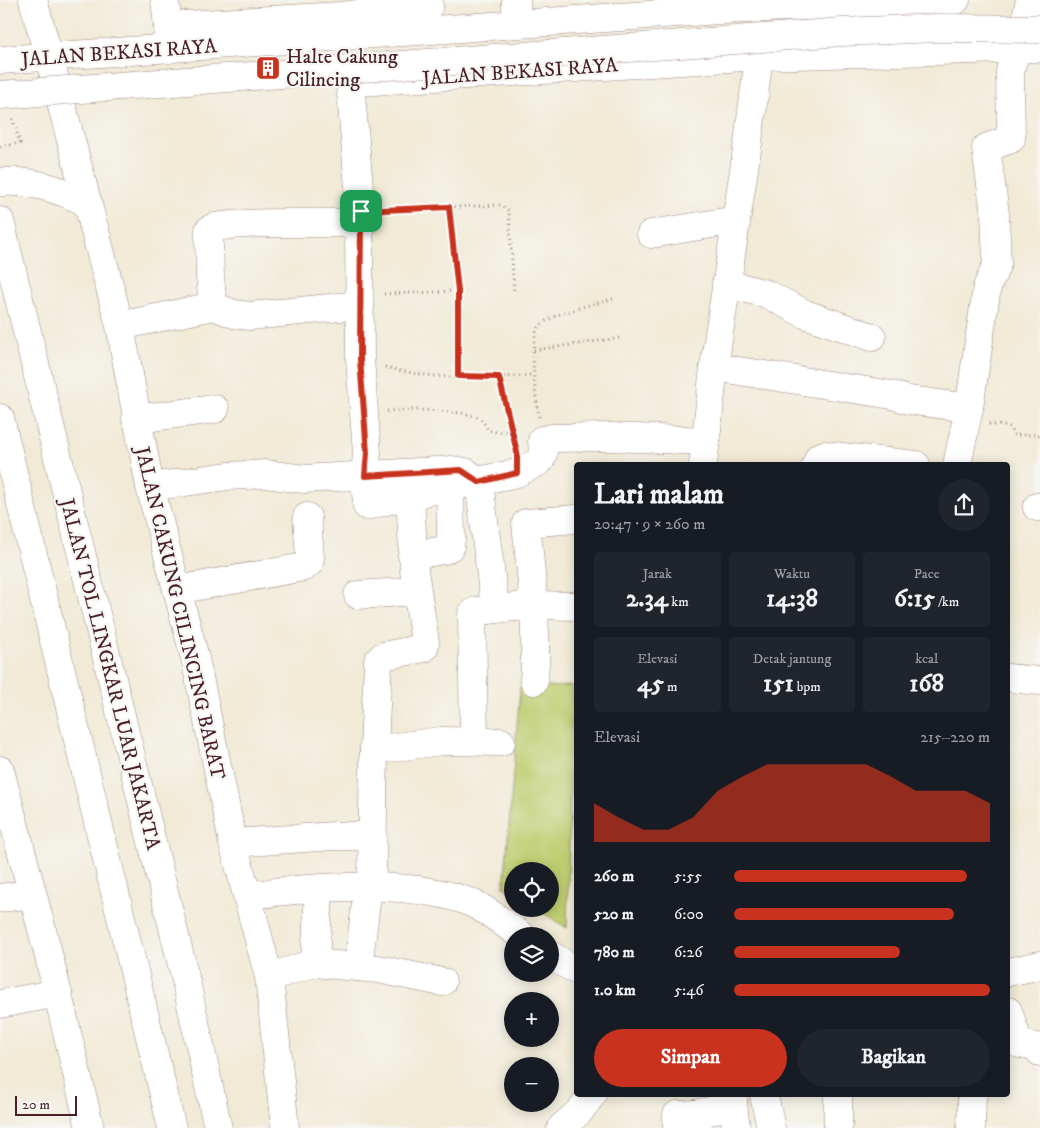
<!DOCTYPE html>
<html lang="id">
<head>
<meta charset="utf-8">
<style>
	body { margin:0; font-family:"IM FELL DW Pica",serif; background:#20242c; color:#f1f3f6; height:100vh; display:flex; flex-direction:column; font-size:19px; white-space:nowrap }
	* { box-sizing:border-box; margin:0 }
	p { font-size:16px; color:#9ea1a6 }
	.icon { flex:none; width:28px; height:28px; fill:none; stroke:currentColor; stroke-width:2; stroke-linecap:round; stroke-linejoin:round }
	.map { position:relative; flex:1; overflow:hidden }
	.side { position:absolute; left:574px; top:462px; width:436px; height:635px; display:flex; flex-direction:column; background:#171b24; border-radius:5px; box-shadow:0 2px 12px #0003 }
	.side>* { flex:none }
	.fabs { position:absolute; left:504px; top:862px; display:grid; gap:10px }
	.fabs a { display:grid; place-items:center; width:55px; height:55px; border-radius:50%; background:#171b24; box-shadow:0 2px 12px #0003; font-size:25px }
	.scale { position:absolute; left:15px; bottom:12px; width:62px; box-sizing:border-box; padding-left:5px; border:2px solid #4a1f2b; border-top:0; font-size:14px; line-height:18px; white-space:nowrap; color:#4a1f2b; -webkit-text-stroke:4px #f6f6f2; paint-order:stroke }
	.pin { position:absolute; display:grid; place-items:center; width:42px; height:42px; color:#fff; margin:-21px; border-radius:10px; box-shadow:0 2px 8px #0006 }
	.round { display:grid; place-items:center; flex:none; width:52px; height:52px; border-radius:26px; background:#20242c }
	.summary { display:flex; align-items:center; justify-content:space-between; height:85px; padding:0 20px }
	h1 { font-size:28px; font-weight:800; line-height:38px }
	.stats { display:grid; grid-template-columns:repeat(3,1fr); gap:8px; height:85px; padding:5px 20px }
	.stats div { display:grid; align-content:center; border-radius:5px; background:#20242c; text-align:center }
	.stats b { font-size:25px; font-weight:800 }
	.stats small { font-size:14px; font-weight:400 }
	.stats p { font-size:14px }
	.chart { height:140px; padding:10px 20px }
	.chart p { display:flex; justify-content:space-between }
	.chart svg { width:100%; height:90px; margin-top:5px; fill:#c8321e; opacity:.7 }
	.primary-button { display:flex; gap:10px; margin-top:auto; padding:10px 20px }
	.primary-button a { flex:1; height:58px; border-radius:30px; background:#c8321e; color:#fff; font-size:20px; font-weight:800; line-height:58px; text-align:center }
	.primary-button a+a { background:#20242c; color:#f1f3f6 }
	ul { padding:0 20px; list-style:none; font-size:16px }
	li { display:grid; grid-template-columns:80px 60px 1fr; align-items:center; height:38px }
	li i { height:12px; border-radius:6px; background:#c8321e }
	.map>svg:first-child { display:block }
	.green { fill:#becd6f; stroke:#84764d }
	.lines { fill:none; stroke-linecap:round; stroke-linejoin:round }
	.minor-casing { stroke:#9e8480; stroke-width:29 }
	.highway-casing { stroke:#9e8480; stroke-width:29 }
	.path { stroke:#9e8480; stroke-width:3; stroke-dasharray:1 4; stroke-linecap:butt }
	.minor { stroke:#fff; stroke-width:28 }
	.highway { stroke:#fff; stroke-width:28 }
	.highway-bridge-casing { stroke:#9e8480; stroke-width:29; stroke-linecap:butt }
	.highway-bridge { stroke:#fff; stroke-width:28 }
	.route-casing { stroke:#fff; stroke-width:10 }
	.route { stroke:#c8321e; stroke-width:6 }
	.labels { text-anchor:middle; stroke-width:4.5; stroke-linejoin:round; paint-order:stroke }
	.street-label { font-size:20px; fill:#4a1f2b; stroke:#f6f6f2 }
	.poi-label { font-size:20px; fill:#4a1f2b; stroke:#f6f6f2; text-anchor:start }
</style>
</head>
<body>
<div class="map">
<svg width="1040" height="1128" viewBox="0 0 1040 1128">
	<rect width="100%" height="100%" fill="#f6f6f2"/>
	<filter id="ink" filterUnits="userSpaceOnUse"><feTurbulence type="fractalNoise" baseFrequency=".02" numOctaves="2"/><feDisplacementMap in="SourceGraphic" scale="10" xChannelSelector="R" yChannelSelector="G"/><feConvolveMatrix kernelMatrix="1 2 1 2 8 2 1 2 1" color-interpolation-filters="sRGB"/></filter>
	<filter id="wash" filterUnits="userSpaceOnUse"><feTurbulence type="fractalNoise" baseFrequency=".0096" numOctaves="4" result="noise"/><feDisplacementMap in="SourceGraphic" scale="20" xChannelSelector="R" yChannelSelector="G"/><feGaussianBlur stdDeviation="1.12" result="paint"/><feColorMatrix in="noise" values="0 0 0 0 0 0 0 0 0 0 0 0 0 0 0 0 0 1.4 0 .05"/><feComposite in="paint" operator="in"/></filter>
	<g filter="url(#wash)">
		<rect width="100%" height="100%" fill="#f1ead6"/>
		<path class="green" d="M 573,686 L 567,928 L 537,909 L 550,909 L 550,871 L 512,871 L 512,893 L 504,887 L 520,688 Z"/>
	</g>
	<g filter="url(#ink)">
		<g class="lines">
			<defs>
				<g id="minor">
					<path d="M 33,0 L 49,57"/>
					<path d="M 165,0 L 168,26"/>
					<path d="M 516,0 L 516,23"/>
					<path d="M 169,49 L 168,26 L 341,16 L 429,6"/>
					<path d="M 350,82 L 361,211 L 359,222 L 360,359 L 367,453 L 365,476 L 367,506 L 410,495 L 517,473 L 540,461 L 543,454 L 542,440 L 552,438 L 612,437 L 706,441"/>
					<path d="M 651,234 L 736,220"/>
					<path d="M 726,284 L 767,294 L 805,314 L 872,337"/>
					<path d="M 213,306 L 210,277 L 209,235 L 209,230 L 214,227 C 261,220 311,225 359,222"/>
					<path d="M 120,326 L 213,306 L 234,314 L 250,316 L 360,305"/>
					<path d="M 714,367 L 892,395 L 908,400 L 969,408"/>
					<path d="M 136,419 L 215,409"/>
					<path d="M 703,465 L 714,367 L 748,143 L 759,56"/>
					<path d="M 816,465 L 819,457 L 824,455 L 916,465"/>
					<path d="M 957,465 L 969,408 L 987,287 L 997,264 L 995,214 L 986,148 L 1011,139 L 1010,71 L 1015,53 L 1020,47 L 1030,0"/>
					<path d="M 150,487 L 228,476 L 266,474 L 304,479 L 452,470 L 466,472 L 479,482 L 494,600 L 488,610 L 476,611 L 472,614 L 474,740"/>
					<path d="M 1037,507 L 1040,507"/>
					<path d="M 412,555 L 445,550 L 450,547 L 451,539 L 450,488"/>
					<path d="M 177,590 L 304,567 L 309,563 L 310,557 L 307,517"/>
					<path d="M 358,595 L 417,591"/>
					<path d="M 488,610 L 534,605 L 576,606"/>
					<path d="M 1008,678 L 1040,681"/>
					<path d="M 534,681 C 538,628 531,575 526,523 L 576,519"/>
					<path d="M 374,750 L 378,661 L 383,656 L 424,648 L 425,642 L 414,570 L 410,495"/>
					<path d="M 233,843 L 334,836 L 372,836"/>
					<path d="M 248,896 C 309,886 405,880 464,900 C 485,907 504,924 522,936"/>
					<path d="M 0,898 L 32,894"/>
					<path d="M 550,955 L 576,970"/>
					<path d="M 315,963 L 319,889"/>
					<path d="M 358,967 L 368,887 L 372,874 L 374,750 L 441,741 L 501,742"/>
					<path d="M 1008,972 L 1040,965"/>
					<path d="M 269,977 L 315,963 L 378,969 L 442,982"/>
					<path d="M 0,1004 L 58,993"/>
					<path d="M 1008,1011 L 1019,1044 L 1037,1047 L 1040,1052"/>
					<path d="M 732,1095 L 736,1128"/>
					<path d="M 764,1095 L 771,1128"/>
					<path d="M 838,1095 L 838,1128"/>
					<path d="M 561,1128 L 579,1112 L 592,1095"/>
					<path d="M 677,1128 L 677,1115 L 696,1114"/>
					<path d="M 698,1128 L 696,1114 L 714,1110 L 733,1099"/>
					<path d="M 971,1128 L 972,1095"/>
				</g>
				<g id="highway">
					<path d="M 49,57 L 120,326 L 150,487 L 195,658 L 233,843 L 269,977 L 285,1128"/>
					<path d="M 0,60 L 720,10 L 956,0"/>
					<path d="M 358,82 L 759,56 L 1040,48"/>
					<path d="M 0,182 C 32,180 59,189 88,203"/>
					<path d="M 0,221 L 185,977 L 218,1128"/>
					<path d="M 0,418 L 172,1128"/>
					<path d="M 0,770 L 48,953 L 90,1128"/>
				</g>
			</defs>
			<use href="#minor" class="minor-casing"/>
			<use href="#highway" class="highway-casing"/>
			<g class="path">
				<path d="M 0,147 L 20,143 L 12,117"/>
				<path d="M 449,207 L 458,291 L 458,376"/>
				<path d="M 384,210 L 501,205 L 509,211 L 514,293"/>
				<path d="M 384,294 L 458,291"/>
				<path d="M 534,350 L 620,338"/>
				<path d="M 385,367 C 432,380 485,379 533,375"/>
				<path d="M 499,377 L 515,448"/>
				<path d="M 387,411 C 408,409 455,410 474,416 C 482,418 485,424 488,430 L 496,432 L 511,431"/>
				<path d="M 539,417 C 536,398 527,340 540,326 C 551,313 595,304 613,299"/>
				<path d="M 989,424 L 1010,427 L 1013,435 L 1040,435"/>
			</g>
			<use href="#minor" class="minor"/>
			<use href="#highway" class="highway"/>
			<defs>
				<path id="highway-bridge" d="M 0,95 L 842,32 L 937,28 L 1040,29"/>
			</defs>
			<use href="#highway-bridge" class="highway-bridge-casing"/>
			<use href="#highway-bridge" class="highway-bridge"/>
		</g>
	</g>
	<g class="lines" filter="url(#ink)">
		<defs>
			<path id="route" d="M 449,207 L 458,291 L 458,376 L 499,377 L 517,452 L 517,473 L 479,482 L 461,470 L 365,476 L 367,453 L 360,359 L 361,211 Z"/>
		</defs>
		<use href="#route" class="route-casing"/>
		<use href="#route" class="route"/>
	</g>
	<defs>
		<symbol id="building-square" viewBox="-11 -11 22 22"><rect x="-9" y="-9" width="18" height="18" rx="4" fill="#c8321e" stroke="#f6f6f2"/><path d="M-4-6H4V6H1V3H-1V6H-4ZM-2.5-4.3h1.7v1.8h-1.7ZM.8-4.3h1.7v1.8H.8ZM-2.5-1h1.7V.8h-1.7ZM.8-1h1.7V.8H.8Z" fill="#fff"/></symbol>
	</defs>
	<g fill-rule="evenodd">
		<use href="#building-square" x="254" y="54" width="28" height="28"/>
	</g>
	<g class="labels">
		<g class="street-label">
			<text transform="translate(119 52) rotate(-4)" y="7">JALAN BEKASI RAYA</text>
			<text transform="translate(520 71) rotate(-4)" y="7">JALAN BEKASI RAYA</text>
			<text transform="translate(181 613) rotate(77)" y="7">JALAN CAKUNG CILINCING BARAT</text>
			<text transform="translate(111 674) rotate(76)" y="7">JALAN TOL LINGKAR LUAR JAKARTA</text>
		</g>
		<g class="poi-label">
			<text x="286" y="63">Halte Cakung<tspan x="286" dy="23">Cilincing</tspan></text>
		</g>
	</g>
</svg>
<div class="fabs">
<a><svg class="icon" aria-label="locate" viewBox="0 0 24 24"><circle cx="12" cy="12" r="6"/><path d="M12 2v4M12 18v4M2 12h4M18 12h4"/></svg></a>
<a><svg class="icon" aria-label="layers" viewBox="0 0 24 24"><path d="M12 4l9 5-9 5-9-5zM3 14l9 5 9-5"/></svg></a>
<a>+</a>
<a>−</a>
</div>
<div class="scale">20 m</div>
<div class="pin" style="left:361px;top:211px;background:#1e9e55"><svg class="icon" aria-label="arrive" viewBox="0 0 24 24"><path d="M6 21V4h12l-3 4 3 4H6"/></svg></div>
<section class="side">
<div class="summary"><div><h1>Lari malam</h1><p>20:47 · 9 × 260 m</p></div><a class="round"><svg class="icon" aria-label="share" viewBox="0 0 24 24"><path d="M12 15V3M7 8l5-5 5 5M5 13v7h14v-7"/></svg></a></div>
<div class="stats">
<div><p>Jarak</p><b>2.34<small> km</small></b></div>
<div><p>Waktu</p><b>14:38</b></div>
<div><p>Pace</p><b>6:15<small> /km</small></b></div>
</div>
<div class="stats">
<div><p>Elevasi</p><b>45<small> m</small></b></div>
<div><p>Detak jantung</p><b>151<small> bpm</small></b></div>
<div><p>kcal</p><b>168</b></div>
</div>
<div class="chart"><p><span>Elevasi</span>215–220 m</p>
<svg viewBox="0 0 160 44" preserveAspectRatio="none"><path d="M0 44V25L10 32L20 38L30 38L40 32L50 19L60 12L70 6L80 6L90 6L100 6L110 6L120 12L130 19L140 19L150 19L160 25V44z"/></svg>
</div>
<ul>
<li><b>260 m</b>5:55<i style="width:91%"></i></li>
<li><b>520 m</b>6:00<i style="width:86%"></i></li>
<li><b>780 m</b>6:26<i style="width:65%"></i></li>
<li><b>1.0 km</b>5:46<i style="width:100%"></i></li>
</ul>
<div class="primary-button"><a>Simpan</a><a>Bagikan</a></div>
</section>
</div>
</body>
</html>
